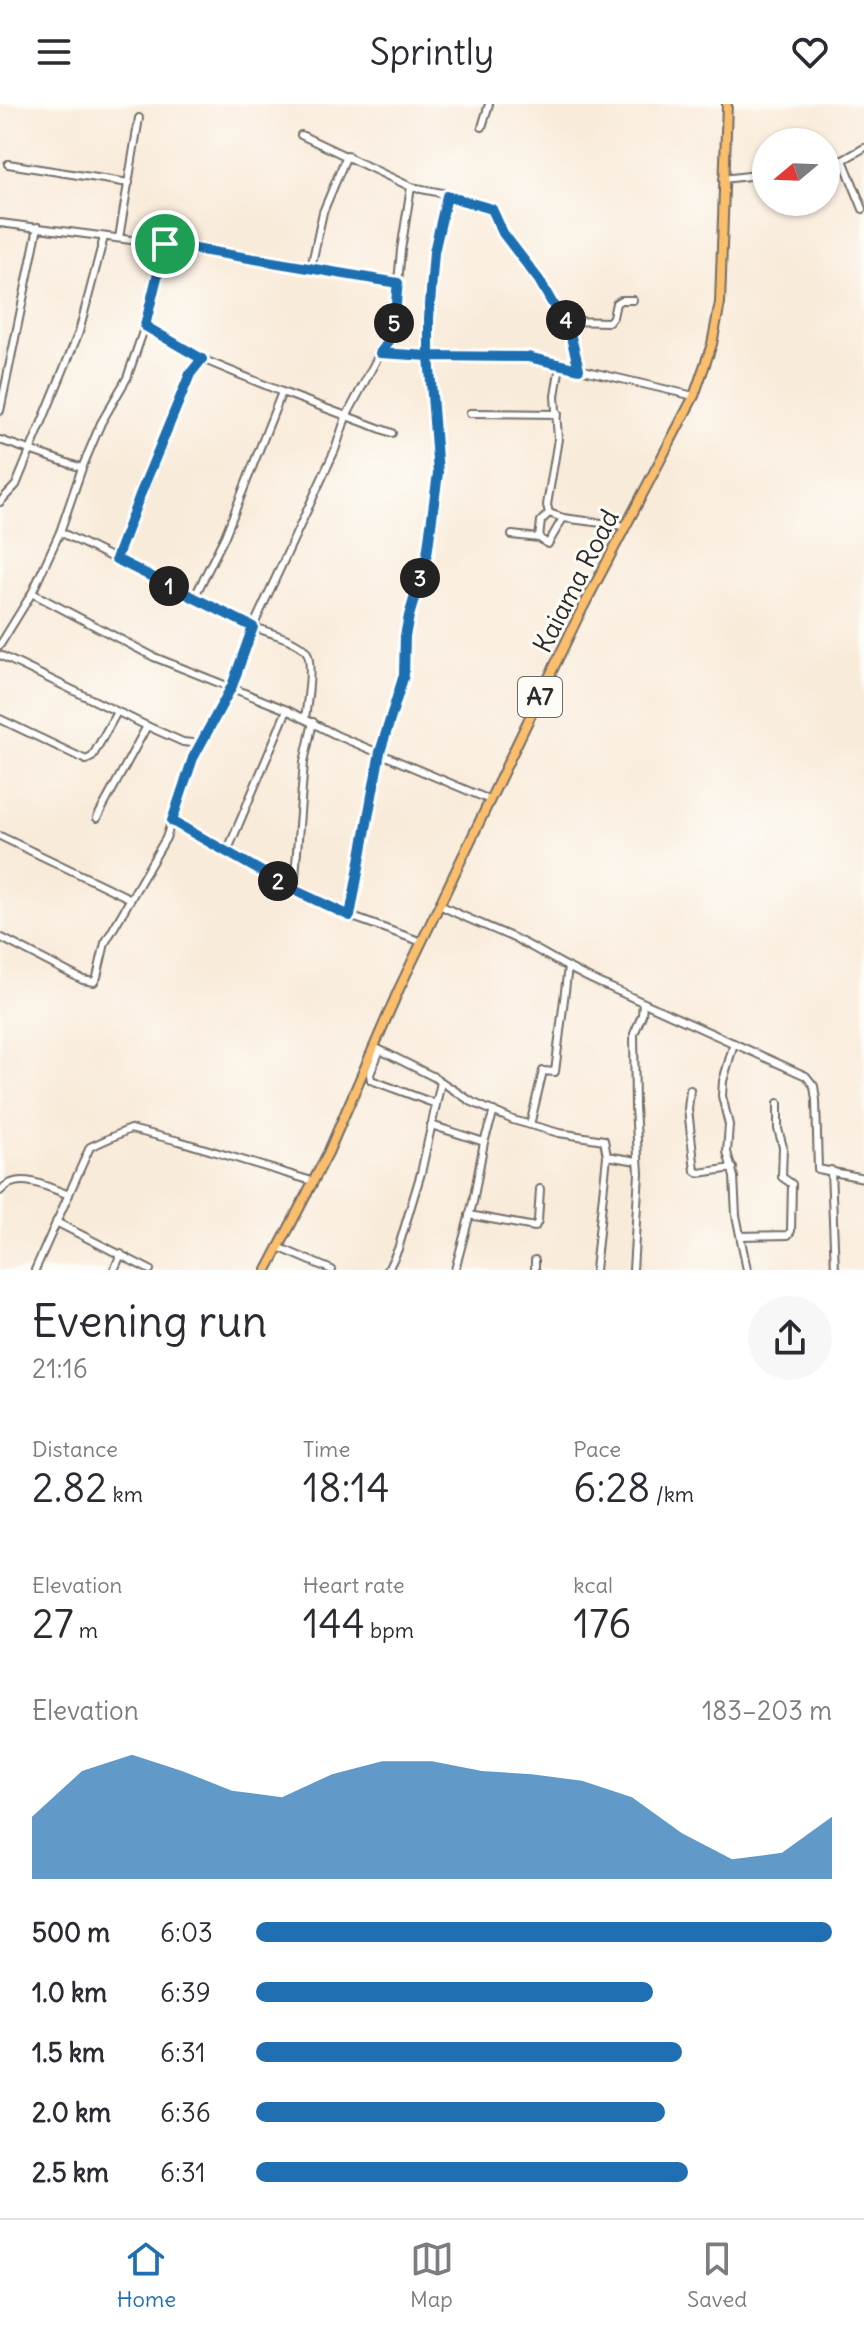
<!DOCTYPE html>
<html lang="en">
<head>
<meta charset="utf-8">
<style>
	body { margin:0; font-family:Delius,sans-serif; background:#f7f7f7; color:#2b2b33; height:100vh; display:flex; flex-direction:column; font-size:30px; white-space:nowrap }
	* { box-sizing:border-box; margin:0 }
	p { font-size:26px; color:#7c7c81 }
	.icon { flex:none; width:44px; height:44px; fill:none; stroke:currentColor; stroke-width:2; stroke-linecap:round; stroke-linejoin:round }
	.map { position:relative; height:1166px; overflow:hidden }
	.side { display:flex; flex-direction:column; background:#fff; flex:1 }
	.side>* { flex:none }
	.needle { width:52px; rotate:251deg }
	.fabs { position:absolute; left:752px; top:24px; display:grid; gap:16px }
	.fabs a { display:grid; place-items:center; width:88px; height:88px; border-radius:50%; background:#fff; box-shadow:0 2px 6px #0004; font-size:40px }
	.pin { position:absolute; display:grid; place-items:center; width:68px; height:68px; color:#fff; margin:-34px; border:4px solid #fff; border-radius:50%; box-shadow:0 2px 8px #0007 }
	.km { position:absolute; width:40px; height:40px; margin:-20px; border-radius:50%; background:#222; color:#fff; font-size:22px; line-height:40px; text-align:center }
	.round { display:grid; place-items:center; flex:none; width:84px; height:84px; border-radius:42px; background:#f7f7f7 }
	.overview { display:flex; align-items:center; justify-content:space-between; height:136px; padding:0 32px }
	h1 { font-size:44px; font-weight:600; line-height:60px }
	.figures { display:grid; grid-template-columns:repeat(3,1fr); gap:12px; height:136px; padding:8px 32px }
	.figures div { display:grid; align-content:center }
	.figures b { font-size:40px; font-weight:600 }
	.figures small { font-size:22px; font-weight:400 }
	.figures p { font-size:22px }
	.chart { height:224px; padding:16px 32px }
	.chart p { display:flex; justify-content:space-between }
	.chart svg { width:100%; height:144px; margin-top:8px; fill:#1f6fb2; opacity:.7 }
	ul { padding:0 32px; list-style:none; font-size:26px }
	li { display:grid; grid-template-columns:128px 96px 1fr; align-items:center; height:60px }
	li i { height:20px; border-radius:10px; background:#1f6fb2 }
	header { display:flex; justify-content:space-between; align-items:center; height:104px; padding:0 32px; background:#fff; font-size:36px; font-weight:600 }
	.tab-bar { display:flex; justify-content:space-around; align-items:center; height:112px; border-top:2px solid #e1e1e2; background:#fff; font-size:22px; color:#7c7c81 }
	.tab-bar a { display:grid; justify-items:center; gap:4px }
	.tab-bar .current { color:#1f6fb2 }
	.map>svg:first-child { display:block }
	.lines { fill:none; stroke-linecap:round; stroke-linejoin:round }
	.minor-casing { stroke:#736e68; stroke-width:10 }
	.highway-casing { stroke:#736e68; stroke-width:12 }
	.minor { stroke:#fff; stroke-width:6 }
	.highway { stroke:#fabe6d; stroke-width:8 }
	.route-casing { stroke:#fff; stroke-width:16 }
	.route { stroke:#1f6fb2; stroke-width:10 }
	.labels { text-anchor:middle; stroke-width:6; stroke-linejoin:round; paint-order:stroke }
	.shield { fill:#fdfcf7; stroke:#6a6a68; stroke-width:2 }
	.shield-label { font-size:24px; font-weight:bold; fill:#2b2b2b }
	.street-label { font-size:26px; fill:#2b2b2b; stroke:#fdfcf7 }
</style>
</head>
<body>
<header><svg class="icon" aria-label="menu" viewBox="0 0 24 24"><path d="M4 6h16M4 12h16M4 18h16"/></svg>Sprintly<svg class="icon" aria-label="heart" viewBox="0 0 24 24"><path d="M12 20l-8-8c-3-5 5-10 8-4 3-6 11-1 8 4z"/></svg></header>
<div class="map">
<svg width="864" height="1166" viewBox="0 0 864 1166">
	<rect width="100%" height="100%" fill="#fdfcf7"/>
	<filter id="ink" filterUnits="userSpaceOnUse"><feTurbulence type="fractalNoise" baseFrequency=".0125" numOctaves="2"/><feDisplacementMap in="SourceGraphic" scale="16" xChannelSelector="R" yChannelSelector="G"/><feConvolveMatrix kernelMatrix="1 2 1 2 8 2 1 2 1" color-interpolation-filters="sRGB"/></filter>
	<filter id="wash" filterUnits="userSpaceOnUse"><feTurbulence type="fractalNoise" baseFrequency=".006" numOctaves="4" result="noise"/><feDisplacementMap in="SourceGraphic" scale="32" xChannelSelector="R" yChannelSelector="G"/><feGaussianBlur stdDeviation="1.8" result="paint"/><feColorMatrix in="noise" values="0 0 0 0 0 0 0 0 0 0 0 0 0 0 0 0 0 1.4 0 .05"/><feComposite in="paint" operator="in"/></filter>
	<g filter="url(#wash)">
		<rect width="100%" height="100%" fill="#f9ebda"/>
	</g>
	<g filter="url(#ink)">
		<g class="lines">
			<defs>
				<g id="minor">
					<path d="M 482,23 L 489,0"/>
					<path d="M 301,31 L 411,83"/>
					<path d="M 843,56 L 863,105"/>
					<path d="M 826,59 L 843,56 L 864,44"/>
					<path d="M 8,60 L 129,79"/>
					<path d="M 723,75 L 766,70"/>
					<path d="M 0,119 L 185,143 L 398,179"/>
					<path d="M 119,134 L 139,14"/>
					<path d="M 311,164 L 323,108 L 347,51"/>
					<path d="M 567,217 L 579,265"/>
					<path d="M 145,222 L 202,255 L 282,288 L 392,329"/>
					<path d="M 380,249 L 429,252 L 528,253 L 694,292"/>
					<path d="M 560,261 L 555,292 L 558,335 L 547,401 L 549,409 L 563,414 L 625,422"/>
					<path d="M 0,307 L 38,123"/>
					<path d="M 470,309 L 558,310"/>
					<path d="M 0,336 L 82,364"/>
					<path d="M 0,398 L 16,381 L 79,228 L 104,133"/>
					<path d="M 60,428 C 124,459 186,492 250,521 C 266,529 293,533 306,547 C 314,557 307,601 305,614"/>
					<path d="M 512,431 L 539,434 L 548,440 L 563,414"/>
					<path d="M 539,434 L 541,417 L 549,409"/>
					<path d="M 116,455 L 190,270 L 202,255"/>
					<path d="M 32,489 L 154,553 L 287,606 L 336,631 L 490,696"/>
					<path d="M 194,494 L 225,432 L 282,288"/>
					<path d="M 0,541 L 32,489 L 60,428 L 82,364 L 101,319 L 127,274 L 145,222 L 165,140"/>
					<path d="M 0,551 L 147,622 L 183,638 L 201,640"/>
					<path d="M 0,615 L 86,656 L 92,653 L 117,608"/>
					<path d="M 97,714 L 147,622"/>
					<path d="M 172,717 L 294,786 L 350,812 L 422,838"/>
					<path d="M 0,732 L 131,795"/>
					<path d="M 227,748 L 287,606"/>
					<path d="M 294,786 L 304,658 L 313,618"/>
					<path d="M 440,801 C 466,815 493,824 520,837 C 550,852 578,871 609,883 L 806,972 L 814,982 L 816,996 L 818,1065 L 864,1074"/>
					<path d="M 350,812 L 380,648 L 404,571 L 405,532 L 409,512 L 427,451 L 432,420 L 438,369 L 429,252 L 429,214 L 434,148 L 447,92"/>
					<path d="M 0,833 L 83,876 L 94,878 L 97,873 L 105,839 L 166,734 L 193,654 L 232,582 L 253,523 L 335,346 L 346,313 L 380,249 L 390,238 L 395,212 L 401,146 L 411,83 L 442,89 L 450,93 L 492,105 C 502,132 522,152 538,175 C 548,190 555,204 567,217 L 609,218 L 613,213 L 616,199 L 621,196 L 633,196"/>
					<path d="M 734,939 L 723,977 L 722,992 L 729,1021 L 727,1048 L 734,1073 L 736,1111 L 747,1166"/>
					<path d="M 374,943 L 434,973 L 472,998 L 513,1016 L 559,1029 L 604,1036 L 607,1052"/>
					<path d="M 380,946 L 370,970 L 371,976 L 436,1000"/>
					<path d="M 690,986 L 688,1005 L 695,1067 L 699,1069 L 733,1064"/>
					<path d="M 431,1021 L 484,1038"/>
					<path d="M 530,1021 L 543,967 L 555,968 L 568,863"/>
					<path d="M 831,1066 L 835,1166"/>
					<path d="M 0,1087 C 18,1066 47,1083 69,1091"/>
					<path d="M 469,1111 L 535,1123 L 538,1117 L 540,1085"/>
					<path d="M 56,1118 L 150,1166"/>
					<path d="M 741,1132 L 788,1131 L 791,1127 L 792,1080 L 782,1073 L 783,1043 L 778,1025 L 778,999"/>
					<path d="M 278,1143 L 332,1166"/>
					<path d="M 35,1166 L 90,1043 L 130,1025 L 179,1037 L 312,1077"/>
					<path d="M 114,1166 L 121,1150"/>
					<path d="M 388,1166 L 398,1145 L 421,1069 L 441,978"/>
					<path d="M 455,1166 L 473,1098 L 484,1038 L 494,1007"/>
					<path d="M 535,1166 L 535,1156"/>
					<path d="M 595,1166 L 607,1052 L 637,1057"/>
					<path d="M 633,1166 L 639,1069 L 635,1003 L 634,930 L 642,911 L 643,899"/>
				</g>
				<path id="highway" d="M 267,1166 L 328,1049 L 399,885 L 578,513 L 694,292 L 712,240 L 720,199 L 727,0"/>
			</defs>
			<use href="#minor" class="minor-casing"/>
			<use href="#highway" class="highway-casing"/>
			<use href="#minor" class="minor"/>
			<use href="#highway" class="highway"/>
		</g>
	</g>
	<g class="lines" filter="url(#ink)">
		<defs>
			<path id="route" d="M 165,140 L 145,222 L 202,255 L 190,270 L 140,391 L 116,455 L 253,523 L 232,582 L 193,654 L 172,717 L 294,786 L 350,812 L 380,648 L 404,571 L 405,532 L 409,512 L 427,451 L 438,369 L 429,252 L 528,253 L 579,265 L 567,217 L 555,204 L 539,176 L 503,129 L 492,105 L 447,92 L 434,148 L 429,214 L 429,252 L 380,249 C 399,228 394,205 398,179 L 165,140"/>
		</defs>
		<use href="#route" class="route-casing"/>
		<use href="#route" class="route"/>
	</g>
	<g class="labels">
		<rect class="shield" x="518" y="573" width="44" height="40" rx="6"/>
		<g class="shield-label">
			<text x="540" y="601">A7</text>
		</g>
		<g class="street-label">
			<text transform="translate(576 477) rotate(-63)" y="9">Kaiama Road</text>
		</g>
	</g>
</svg>
<div class="fabs">
<a><svg class="needle" viewBox="-14 -14 28 28"><path d="M0-13l5 13h-10z" fill="#e53935"/><path d="M0 13l5-13h-10z" fill="#7c7c81"/></svg></a>
</div>
<div class="pin" style="left:165px;top:140px;background:#1e9e55"><svg class="icon" aria-label="arrive" viewBox="0 0 24 24"><path d="M6 21V4h12l-3 4 3 4H6"/></svg></div>
<b class="km" style="left:169px;top:482px">1</b>
<b class="km" style="left:278px;top:777px">2</b>
<b class="km" style="left:420px;top:474px">3</b>
<b class="km" style="left:566px;top:216px">4</b>
<b class="km" style="left:394px;top:219px">5</b>
</div>
<section class="side">
<div class="overview"><div><h1>Evening run</h1><p>21:16</p></div><a class="round"><svg class="icon" aria-label="share" viewBox="0 0 24 24"><path d="M12 15V3M7 8l5-5 5 5M5 13v7h14v-7"/></svg></a></div>
<div class="figures">
<div><p>Distance</p><b>2.82<small> km</small></b></div>
<div><p>Time</p><b>18:14</b></div>
<div><p>Pace</p><b>6:28<small> /km</small></b></div>
</div>
<div class="figures">
<div><p>Elevation</p><b>27<small> m</small></b></div>
<div><p>Heart rate</p><b>144<small> bpm</small></b></div>
<div><p>kcal</p><b>176</b></div>
</div>
<div class="chart"><p><span>Elevation</span>183–203 m</p>
<svg viewBox="0 0 160 44" preserveAspectRatio="none"><path d="M0 44V25L10 11L20 6L30 11L40 17L50 19L60 12L70 8L80 8L90 11L100 12L110 14L120 19L130 30L140 38L150 36L160 25V44z"/></svg>
</div>
<ul>
<li><b>500 m</b>6:03<i style="width:100%"></i></li>
<li><b>1.0 km</b>6:39<i style="width:69%"></i></li>
<li><b>1.5 km</b>6:31<i style="width:74%"></i></li>
<li><b>2.0 km</b>6:36<i style="width:71%"></i></li>
<li><b>2.5 km</b>6:31<i style="width:75%"></i></li>
</ul>
</section>
<nav class="tab-bar">
<a class="current"><svg class="icon" aria-label="home" viewBox="0 0 24 24"><path d="M3 11l9-7 9 7M6 9v11h12V9"/></svg>Home</a>
<a><svg class="icon" aria-label="map" viewBox="0 0 24 24"><path d="M3 6l6-2 6 2 6-2v14l-6 2-6-2-6 2zM9 4v14M15 6v14"/></svg>Map</a>
<a><svg class="icon" aria-label="saved" viewBox="0 0 24 24"><path d="M7 4h10v16l-5-4-5 4z"/></svg>Saved</a>
</nav>
</body>
</html>
